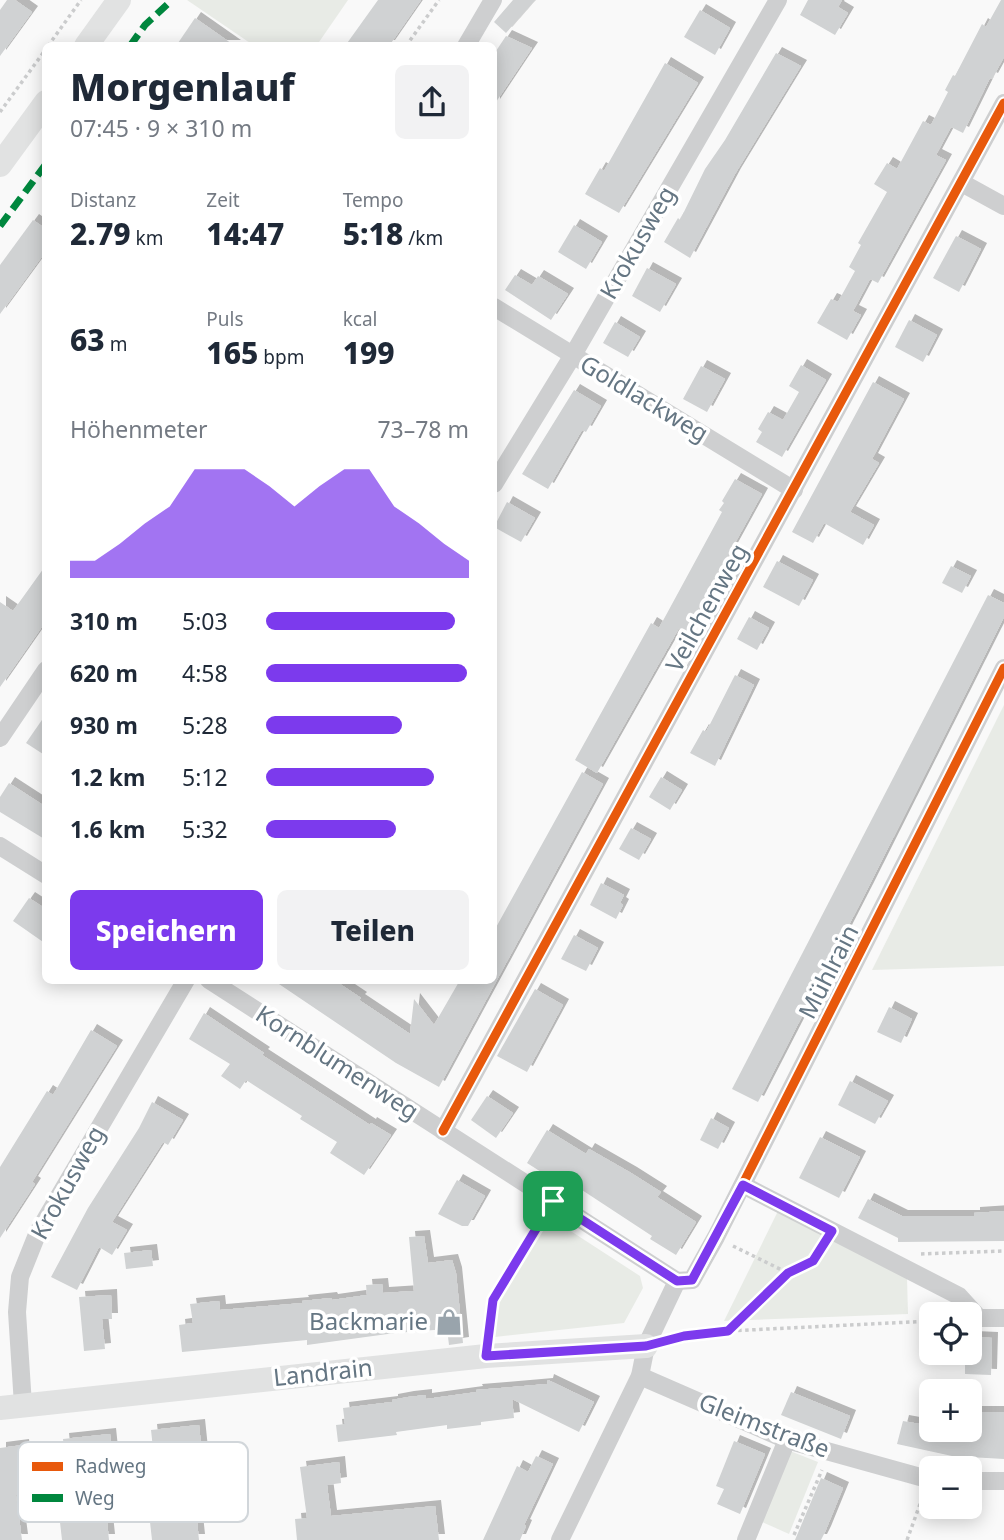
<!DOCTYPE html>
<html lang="de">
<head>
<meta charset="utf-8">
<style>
	body { margin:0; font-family:"Noto Sans",sans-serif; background:#f2f2f3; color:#1f2937; height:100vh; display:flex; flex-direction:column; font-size:26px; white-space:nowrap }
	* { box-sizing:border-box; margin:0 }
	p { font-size:23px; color:#747a83 }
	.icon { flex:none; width:38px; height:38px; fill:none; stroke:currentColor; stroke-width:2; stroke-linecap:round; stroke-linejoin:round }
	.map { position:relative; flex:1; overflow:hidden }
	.panel { position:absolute; left:42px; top:42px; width:455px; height:942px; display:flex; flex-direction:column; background:#fff; border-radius:10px; box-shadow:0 4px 18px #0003 }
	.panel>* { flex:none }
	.tools { position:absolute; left:919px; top:1302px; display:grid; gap:14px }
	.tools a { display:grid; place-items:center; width:63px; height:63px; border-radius:10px; background:#fff; box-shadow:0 4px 18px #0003; font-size:35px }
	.pin { position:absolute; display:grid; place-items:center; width:60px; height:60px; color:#fff; margin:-30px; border-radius:14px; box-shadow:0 4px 10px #0006 }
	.round { display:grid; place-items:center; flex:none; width:74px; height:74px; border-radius:10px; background:#f2f2f3 }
	.overview { display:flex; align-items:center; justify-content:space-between; height:119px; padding:0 28px }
	h1 { font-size:38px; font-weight:800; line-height:52px }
	.figures { display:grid; grid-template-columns:repeat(3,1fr); gap:10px; height:119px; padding:7px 28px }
	.figures div { display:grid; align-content:center }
	.figures b { font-size:30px; font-weight:800 }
	.figures small { font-size:19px; font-weight:400 }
	.figures p { font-size:19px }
	.chart { height:196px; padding:14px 28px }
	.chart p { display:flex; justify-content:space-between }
	.chart svg { width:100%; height:126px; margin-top:7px; fill:#7c3aed; opacity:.7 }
	.primary-button { display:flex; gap:14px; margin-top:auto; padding:14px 28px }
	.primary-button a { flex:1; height:80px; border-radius:10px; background:#7c3aed; color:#fff; font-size:28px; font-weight:800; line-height:80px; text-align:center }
	.primary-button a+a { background:#f2f2f3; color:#1f2937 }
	ul { padding:0 28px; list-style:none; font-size:23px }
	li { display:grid; grid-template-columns:112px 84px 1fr; align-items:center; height:52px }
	li i { height:18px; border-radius:9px; background:#7c3aed }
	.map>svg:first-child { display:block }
	.green { fill:#e8ebe6 }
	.building { fill:#d0d2d3; filter:url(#shadow) }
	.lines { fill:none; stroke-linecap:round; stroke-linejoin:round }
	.path { stroke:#cbcccd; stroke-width:3.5; stroke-dasharray:3.5 3.5; stroke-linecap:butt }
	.street { stroke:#cecfd0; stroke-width:18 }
	.secondary { stroke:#e1e2e2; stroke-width:24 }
	.quiet { stroke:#00873e; stroke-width:7; stroke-dasharray:14 7; stroke-linecap:butt }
	.cycleway-casing { stroke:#fff; stroke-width:13 }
	.cycleway { stroke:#e8590c; stroke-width:9 }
	.route-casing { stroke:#fff; stroke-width:14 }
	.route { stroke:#7c3aed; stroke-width:9 }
	.labels { text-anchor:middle; stroke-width:7; stroke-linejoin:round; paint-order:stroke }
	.street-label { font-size:24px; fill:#657683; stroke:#fff }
	.poi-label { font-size:24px; fill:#657683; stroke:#fff; text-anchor:end }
	.key { fill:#fff; stroke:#d1d6da; stroke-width:2 }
	.key-label { font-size:19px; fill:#657683 }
</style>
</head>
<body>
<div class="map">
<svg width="1004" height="1540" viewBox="0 0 1004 1540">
	<defs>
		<filter id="shadow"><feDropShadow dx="6" dy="-6" stdDeviation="0" flood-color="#0004"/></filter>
	</defs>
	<rect width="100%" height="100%" fill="#f9f9f9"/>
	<g class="green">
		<path d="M 187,0 L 348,0 L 317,45 L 253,45 Z"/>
		<path d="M 1004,705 L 1004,966 L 872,970 Z"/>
		<path d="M 779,1209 L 907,1278 L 908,1314 L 724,1321 Z"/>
		<path d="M 549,1217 L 640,1276 L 643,1288 L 624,1323 L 495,1337 C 480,1312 535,1240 549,1217 Z"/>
		<path d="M 790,1451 L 818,1462 L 789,1534 L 760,1521 Z"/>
	</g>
	<g class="building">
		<path d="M 7,0 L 15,0 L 32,12 L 0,56 L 0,10 Z"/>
		<path d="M 378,0 L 421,0 L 389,46 L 345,46 Z"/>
		<path d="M 513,0 L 535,0 L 506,33 L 494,22 Z"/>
		<path d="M 808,0 L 842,0 L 838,7 L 848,13 L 835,35 L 800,15 Z"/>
		<path d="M 1001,0 L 1004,0 L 1004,57 L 992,79 L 990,78 L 963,133 L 951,127 L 936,155 L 946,160 L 878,283 L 870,279 L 853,311 L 861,315 L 847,340 L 817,323 L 831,299 L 838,302 L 855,271 L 849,267 L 861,245 L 858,243 L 887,192 L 874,184 L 887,163 L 897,169 L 923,121 L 931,125 L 948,92 L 945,90 L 953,75 L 955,76 L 982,24 L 986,27 Z"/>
		<path d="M 700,10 L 730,28 L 715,55 L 684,37 Z"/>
		<path d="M 195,18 L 235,46 L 176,46 Z"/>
		<path d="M 506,36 L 532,48 L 494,105 L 494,54 Z"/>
		<path d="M 776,53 L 801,66 L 735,174 L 690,258 L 664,242 L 678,218 L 680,220 L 705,169 L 725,140 Z"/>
		<path d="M 665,63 L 698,83 L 619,213 L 585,194 L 600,168 L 604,171 Z"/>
		<path d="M 33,220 L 46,229 L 46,251 L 0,314 L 0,265 Z"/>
		<path d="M 574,225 L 602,242 L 586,269 L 558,252 Z"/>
		<path d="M 956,236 L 981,249 L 959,292 L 933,278 Z"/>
		<path d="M 647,268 L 676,284 L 660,312 L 632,296 Z"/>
		<path d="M 515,275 L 532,285 L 538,276 L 568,294 L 551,320 L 505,290 Z"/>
		<path d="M 909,320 L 937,335 L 923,362 L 895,347 Z"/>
		<path d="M 615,322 L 640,337 L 628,357 L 603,343 Z"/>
		<path d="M 801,365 L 826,380 L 782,457 L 756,442 L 762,432 L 758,429 L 768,412 L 783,420 L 799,392 L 789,386 Z"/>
		<path d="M 701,366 L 725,379 L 707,412 L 683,399 Z"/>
		<path d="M 873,382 L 904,399 L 872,459 L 879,463 L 850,512 L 874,525 L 863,545 L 824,523 L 813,543 L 792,532 Z"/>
		<path d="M 574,390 L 601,406 L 586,432 L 582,430 L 548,489 L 522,474 Z"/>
		<path d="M 735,479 L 762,494 L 686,632 L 679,628 L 597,773 L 575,760 L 651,623 L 659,628 L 722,512 L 719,510 L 724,503 L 722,501 Z"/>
		<path d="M 507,502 L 535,518 L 521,542 L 494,527 Z"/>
		<path d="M 777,561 L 813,580 L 799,606 L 763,587 Z"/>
		<path d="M 46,565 L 46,621 L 0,687 L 0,602 L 13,611 Z"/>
		<path d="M 951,566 L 971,576 L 962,593 L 942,583 Z"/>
		<path d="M 988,595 L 1004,603 L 1004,617 L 868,888 L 758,1102 L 732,1089 Z"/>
		<path d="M 749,617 L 769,628 L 757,650 L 737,639 Z"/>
		<path d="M 735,675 L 754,685 L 715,766 L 690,753 L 703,730 L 706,732 Z"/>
		<path d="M 46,714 L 46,756 L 26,743 Z"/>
		<path d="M 582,772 L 603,784 L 439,1087 L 396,1063 L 273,980 L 334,980 L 361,998 L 359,1000 L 410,1034 L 414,999 L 434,1025 L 460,980 L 494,980 L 494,931 Z"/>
		<path d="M 661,777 L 682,790 L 670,810 L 649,797 Z"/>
		<path d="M 9,783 L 46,807 L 46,840 L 0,812 L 0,797 Z"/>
		<path d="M 631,828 L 651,839 L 639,860 L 619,849 Z"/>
		<path d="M 601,883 L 624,895 L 620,903 L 623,905 L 616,919 L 590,905 Z"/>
		<path d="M 29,898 L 46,909 L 46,944 L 13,921 Z"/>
		<path d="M 574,935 L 598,948 L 586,971 L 561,959 Z"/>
		<path d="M 535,989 L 563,1005 L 527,1072 L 497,1056 Z"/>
		<path d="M 889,1007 L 912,1019 L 901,1043 L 877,1032 Z"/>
		<path d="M 204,1013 L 264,1053 L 262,1055 L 370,1125 L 371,1123 L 391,1135 L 364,1175 L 330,1153 L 337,1142 L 300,1119 L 302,1116 L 246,1080 L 240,1089 L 221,1076 L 230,1064 L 189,1039 Z"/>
		<path d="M 91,1030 L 117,1046 L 32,1182 L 35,1184 L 0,1238 L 0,1167 L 47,1091 L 53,1095 Z"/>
		<path d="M 850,1081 L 888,1101 L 875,1124 L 838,1105 Z"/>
		<path d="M 487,1096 L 513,1113 L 496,1138 L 471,1120 Z"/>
		<path d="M 152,1102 L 183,1120 L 168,1145 L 163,1142 L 112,1222 L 127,1230 L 112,1255 L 99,1247 L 77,1290 L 51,1277 L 88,1208 L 139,1128 Z"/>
		<path d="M 711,1118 L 729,1128 L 718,1149 L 700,1140 Z"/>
		<path d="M 547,1130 L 586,1154 L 589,1149 L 631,1173 L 661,1192 L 657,1197 L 696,1222 L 676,1255 L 650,1239 L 652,1236 L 553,1171 L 549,1177 L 527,1163 Z"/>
		<path d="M 820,1137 L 860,1157 L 839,1198 L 799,1178 Z"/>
		<path d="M 457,1180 L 485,1196 L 468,1226 L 462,1226 L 438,1214 Z"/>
		<path d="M 868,1199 L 902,1216 L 974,1216 L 974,1213 L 1004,1211 L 1004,1241 L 898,1242 L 898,1238 L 858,1218 Z"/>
		<path d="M 424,1236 L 428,1263 L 452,1260 L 456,1273 L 463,1343 L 449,1345 L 447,1329 L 395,1333 L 307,1345 L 307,1340 L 182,1352 L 179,1325 L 193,1323 L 190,1304 L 219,1301 L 220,1310 L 303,1303 L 302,1301 L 331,1298 L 332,1300 L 367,1295 L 366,1285 L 382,1284 L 383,1293 L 414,1291 L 409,1237 Z"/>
		<path d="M 151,1250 L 153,1266 L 126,1269 L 124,1253 Z"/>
		<path d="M 111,1295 L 112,1319 L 102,1319 L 105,1349 L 84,1351 L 79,1297 Z"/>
		<path d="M 970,1337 L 992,1338 L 991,1375 L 965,1374 L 965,1353 L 970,1353 Z"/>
		<path d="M 548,1380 L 594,1402 L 579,1432 L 512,1399 L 514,1418 L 481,1422 L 481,1425 L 447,1429 L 447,1425 L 396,1432 L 397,1435 L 338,1442 L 336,1425 L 345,1424 L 343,1408 L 392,1402 L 392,1400 L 408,1397 L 426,1395 L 426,1399 L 477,1392 L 476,1390 L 547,1384 Z"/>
		<path d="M 791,1392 L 850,1416 L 841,1439 L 781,1415 Z"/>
		<path d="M 970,1412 L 1004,1412 L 1004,1459 L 952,1456 L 897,1444 L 903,1421 L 925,1425 L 924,1430 L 970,1430 Z"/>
		<path d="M 199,1425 L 204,1473 L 192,1474 L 199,1540 L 152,1540 L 145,1477 L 156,1476 L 151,1430 Z"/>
		<path d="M 110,1434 L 115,1482 L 103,1483 L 109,1540 L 62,1540 L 56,1487 L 68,1485 L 63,1439 Z"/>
		<path d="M 734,1441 L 765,1454 L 740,1514 L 717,1504 L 724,1489 L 716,1486 Z"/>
		<path d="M 23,1445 L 29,1493 L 16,1495 L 22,1540 L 0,1540 L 0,1448 Z"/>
		<path d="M 536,1456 L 553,1464 L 524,1525 L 526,1526 L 520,1540 L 483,1540 L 517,1466 L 528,1472 Z"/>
		<path d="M 339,1462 L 341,1483 L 327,1485 L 331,1516 L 435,1506 L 439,1540 L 297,1540 L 295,1519 L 307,1518 L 300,1467 Z"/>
		<path d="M 821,1478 L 843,1488 L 825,1532 L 821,1540 L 795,1540 Z"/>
	</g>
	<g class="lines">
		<g class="path">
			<path d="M 48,46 L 81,0"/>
			<path d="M 406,46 L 439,0"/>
			<path d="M 0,112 L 46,49"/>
			<path d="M 733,1246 L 788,1273"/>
			<path d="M 921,1254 L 1004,1251"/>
			<path d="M 729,1329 L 788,1273 L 813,1261 L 822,1247"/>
			<path d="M 488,1333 L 493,1300 L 544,1215"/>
			<path d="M 669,1340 L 684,1336 L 728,1331 L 931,1321"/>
			<path d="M 794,1535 L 822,1470"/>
			<path d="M 907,1540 L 923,1496"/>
		</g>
		<g class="street">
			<path d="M 466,46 L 493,0"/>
			<path d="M 962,183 L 1004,206"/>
			<path d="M 494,307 L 794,490"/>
			<path d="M 494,484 L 573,355 L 778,0"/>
			<path d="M 0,738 L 46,670"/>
			<path d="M 0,846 L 46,875"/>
			<path d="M 209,980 L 677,1281"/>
			<path d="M 443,1131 L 1004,103"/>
			<path d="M 743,1185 L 959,1296 L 979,1318 L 1004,1318"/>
			<path d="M 677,1281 L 692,1280 L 716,1237 L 1004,668"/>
			<path d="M 640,1376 L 787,1440 L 931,1480"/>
			<path d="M 23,1405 L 17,1312 L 20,1277 L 38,1232 L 186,980"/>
			<path d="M 970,1481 L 1004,1481"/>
			<path d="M 560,1540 L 640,1376 L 646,1346 L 677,1281"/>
			<path d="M 746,1540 L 787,1440"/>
		</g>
		<g class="secondary">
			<path d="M 86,46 L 119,0"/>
			<path d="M 0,165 L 46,102"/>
			<path d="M 0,1408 L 486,1356 L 646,1346"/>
		</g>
		<g class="quiet">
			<path d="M 130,46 L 145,25 L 172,0"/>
			<path d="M 0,226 L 46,164"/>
		</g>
		<defs>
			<g id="cycleway">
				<path d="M 443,1131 L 1004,103"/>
				<path d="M 677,1281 L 692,1280 L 716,1237 L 1004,668"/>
			</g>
		</defs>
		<use href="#cycleway" class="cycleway-casing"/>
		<use href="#cycleway" class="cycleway"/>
	</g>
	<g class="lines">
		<defs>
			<path id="route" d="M 743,1185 L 832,1231 L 813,1261 L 788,1273 L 728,1331 L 684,1336 L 646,1346 L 486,1356 L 493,1300 L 553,1201 L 677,1281 L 692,1280 Z"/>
		</defs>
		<use href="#route" class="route-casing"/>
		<use href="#route" class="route"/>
	</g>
	<defs>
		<symbol id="shop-bare" viewBox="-9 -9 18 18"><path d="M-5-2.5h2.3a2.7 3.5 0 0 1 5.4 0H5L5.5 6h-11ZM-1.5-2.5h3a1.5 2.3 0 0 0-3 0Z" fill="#99a4ac" stroke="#fff" stroke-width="2.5" paint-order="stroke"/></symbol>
	</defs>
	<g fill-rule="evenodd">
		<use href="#shop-bare" x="430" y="1303" width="38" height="38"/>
	</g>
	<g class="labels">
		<g class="street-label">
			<text transform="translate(638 243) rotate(-60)" y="8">Krokusweg</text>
			<text transform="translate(644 399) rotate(31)" y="8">Goldlackweg</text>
			<text transform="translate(707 608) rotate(-61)" y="8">Veilchenweg</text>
			<text transform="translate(829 972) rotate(-63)" y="8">Mühlrain</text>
			<text transform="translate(337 1063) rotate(33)" y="8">Kornblumenweg</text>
			<text transform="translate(68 1183) rotate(-61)" y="8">Krokusweg</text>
			<text transform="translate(323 1373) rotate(-6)" y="8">Landrain</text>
			<text transform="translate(764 1426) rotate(21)" y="8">Gleimstraße</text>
		</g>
		<g class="poi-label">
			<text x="428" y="1330">Backmarie</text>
		</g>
	</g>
	<rect x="18" y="1442" width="230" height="80" rx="10" class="key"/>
	<rect x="32" y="1462" width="31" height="9" fill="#e8590c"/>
	<rect x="32" y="1494" width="31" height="8" fill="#00873e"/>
	<g class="key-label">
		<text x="75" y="1473">Radweg</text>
		<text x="75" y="1505">Weg</text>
	</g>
</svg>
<div class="tools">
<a><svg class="icon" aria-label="locate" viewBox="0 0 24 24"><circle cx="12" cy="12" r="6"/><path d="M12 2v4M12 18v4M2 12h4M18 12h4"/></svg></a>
<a>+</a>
<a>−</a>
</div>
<div class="pin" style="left:553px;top:1201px;background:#1e9e55"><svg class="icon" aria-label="arrive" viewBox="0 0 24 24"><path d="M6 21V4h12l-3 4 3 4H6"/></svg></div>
<section class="panel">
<div class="overview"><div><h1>Morgenlauf</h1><p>07:45 · 9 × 310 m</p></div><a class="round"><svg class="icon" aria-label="share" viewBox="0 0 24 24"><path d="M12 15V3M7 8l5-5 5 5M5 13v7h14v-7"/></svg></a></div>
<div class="figures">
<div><p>Distanz</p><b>2.79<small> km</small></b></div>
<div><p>Zeit</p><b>14:47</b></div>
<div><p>Tempo</p><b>5:18<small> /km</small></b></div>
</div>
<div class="figures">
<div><b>63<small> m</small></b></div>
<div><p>Puls</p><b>165<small> bpm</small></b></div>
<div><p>kcal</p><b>199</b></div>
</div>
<div class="chart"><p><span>Höhenmeter</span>73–78 m</p>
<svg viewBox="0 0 160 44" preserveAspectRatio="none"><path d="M0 44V38L10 38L20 32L30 25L40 19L50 6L60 6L70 6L80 12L90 19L100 12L110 6L120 6L130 19L140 25L150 32L160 38V44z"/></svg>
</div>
<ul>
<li><b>310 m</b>5:03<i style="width:93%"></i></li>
<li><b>620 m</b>4:58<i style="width:99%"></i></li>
<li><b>930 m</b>5:28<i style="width:67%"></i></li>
<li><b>1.2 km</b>5:12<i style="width:83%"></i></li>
<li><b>1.6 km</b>5:32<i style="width:64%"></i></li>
</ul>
<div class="primary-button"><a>Speichern</a><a>Teilen</a></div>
</section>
</div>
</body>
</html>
